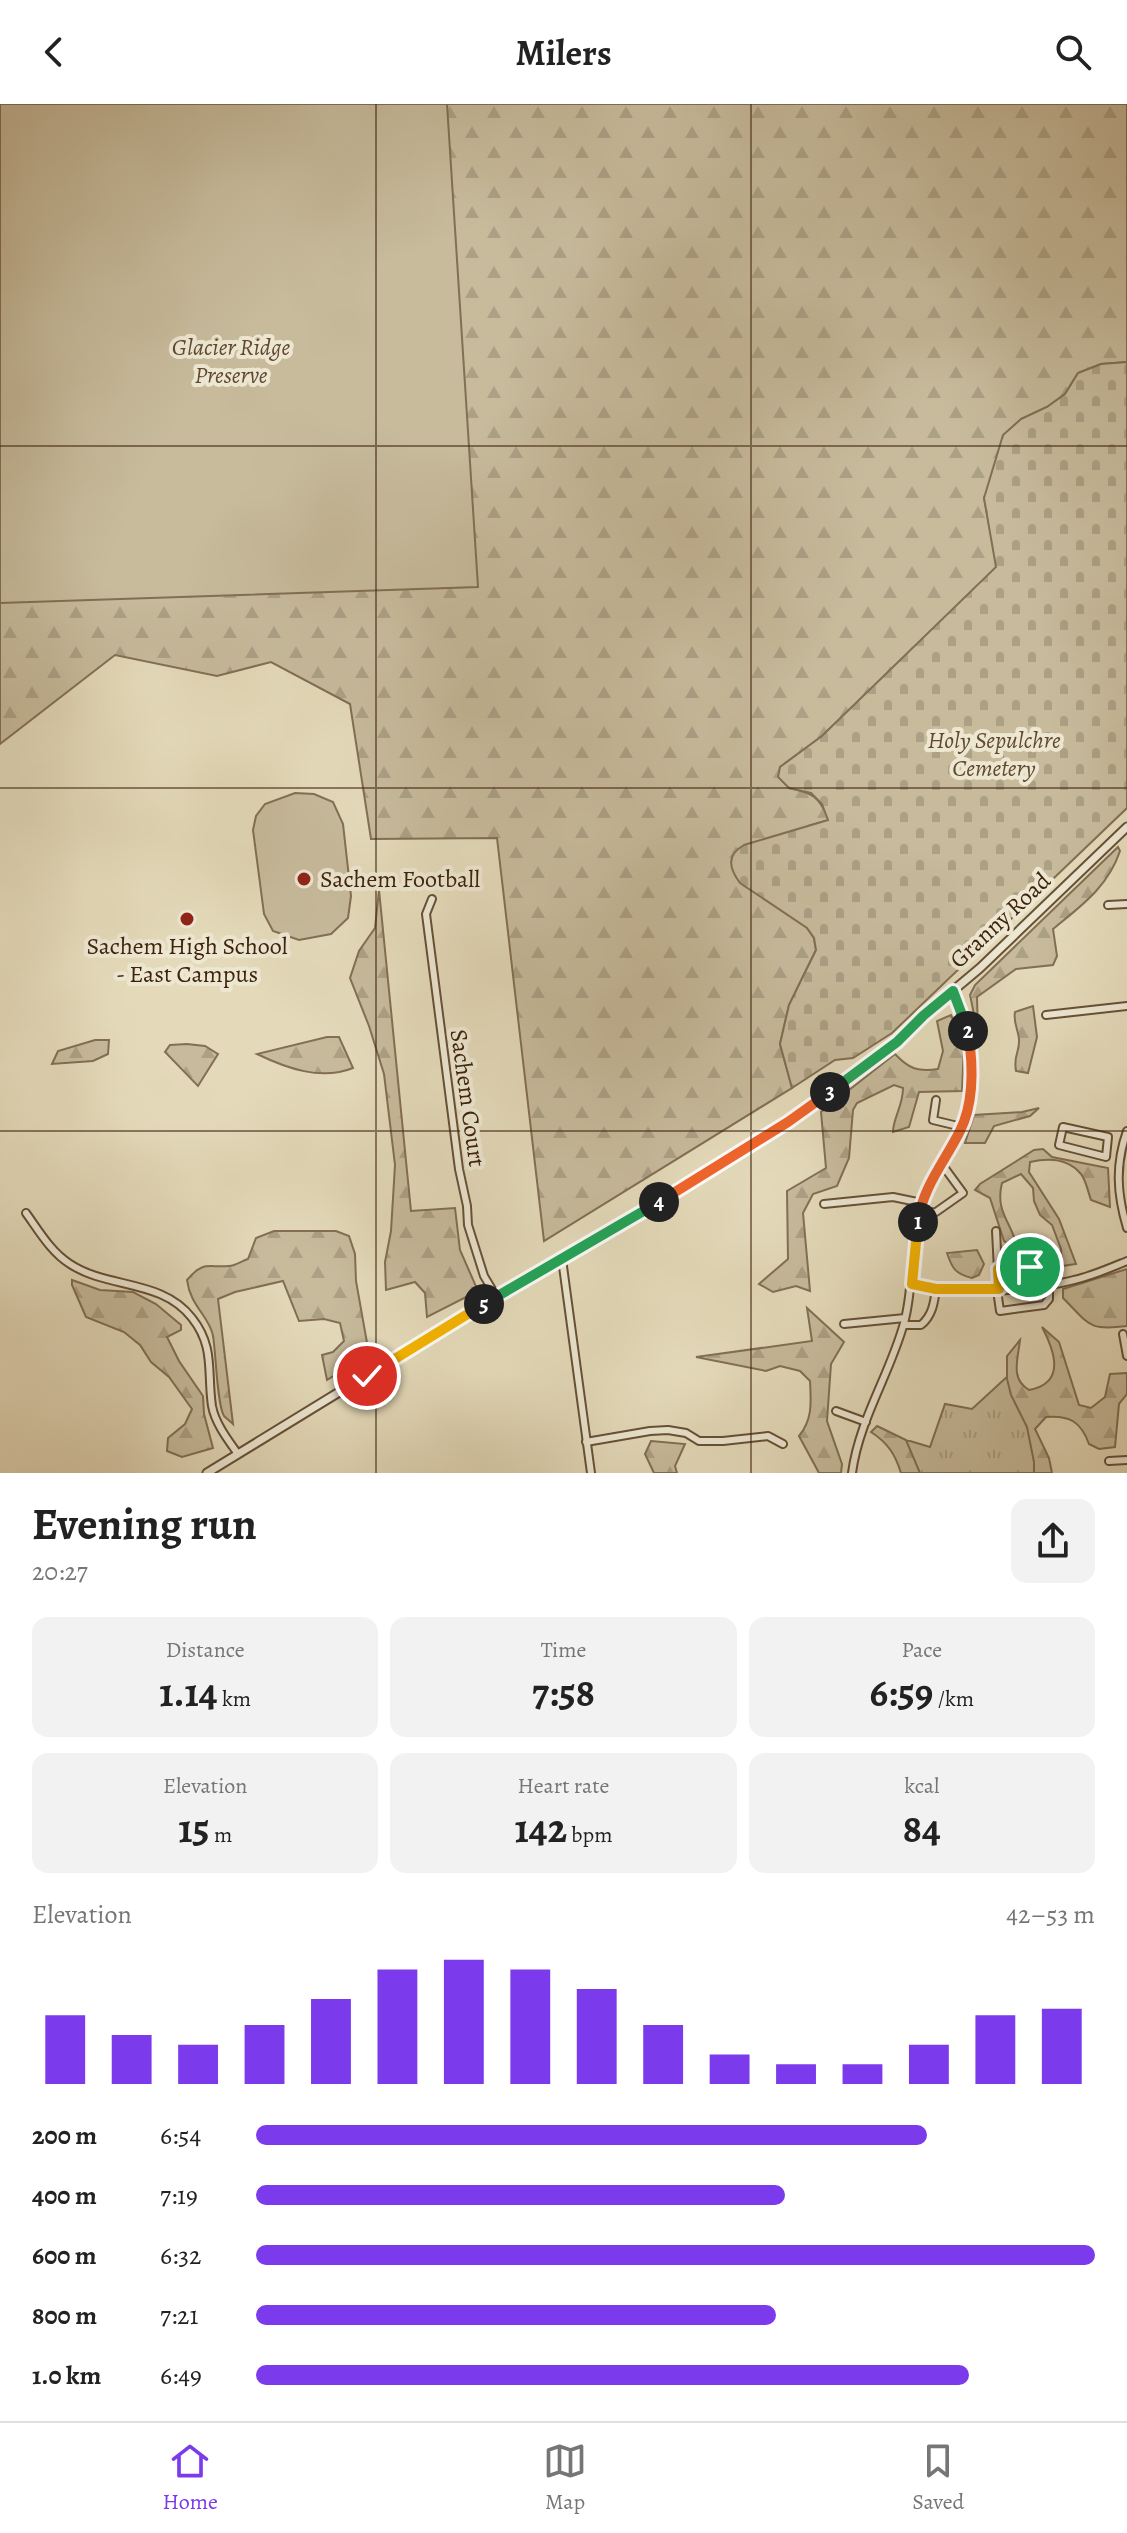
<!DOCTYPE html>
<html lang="en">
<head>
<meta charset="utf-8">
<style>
	body { margin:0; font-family:Alegreya,serif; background:#f2f2f2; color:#222; height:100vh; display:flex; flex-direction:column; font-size:30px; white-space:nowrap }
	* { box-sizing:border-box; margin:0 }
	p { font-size:26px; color:#767676 }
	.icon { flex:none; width:44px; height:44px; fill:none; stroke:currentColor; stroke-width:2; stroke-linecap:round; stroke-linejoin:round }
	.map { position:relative; height:1369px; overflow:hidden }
	.side { display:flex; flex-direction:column; background:#fff; flex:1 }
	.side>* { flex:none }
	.pin { position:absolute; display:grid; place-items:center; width:68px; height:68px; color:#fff; margin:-34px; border:4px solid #fff; border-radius:50%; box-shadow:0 2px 8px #0007 }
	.km { position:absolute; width:40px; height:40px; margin:-20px; border-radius:50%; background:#222; color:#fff; font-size:22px; line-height:40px; text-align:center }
	.round { display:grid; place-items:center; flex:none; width:84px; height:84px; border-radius:16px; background:#f2f2f2 }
	.head { display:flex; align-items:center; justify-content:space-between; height:136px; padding:0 32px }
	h1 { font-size:44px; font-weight:600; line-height:60px }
	.metrics { display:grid; grid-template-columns:repeat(3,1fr); gap:12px; height:136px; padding:8px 32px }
	.metrics div { display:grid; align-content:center; border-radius:16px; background:#f2f2f2; text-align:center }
	.metrics b { font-size:40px; font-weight:600 }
	.metrics small { font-size:22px; font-weight:400 }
	.metrics p { font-size:22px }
	.chart { height:224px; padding:16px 32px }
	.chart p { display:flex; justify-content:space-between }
	.chart svg { width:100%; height:144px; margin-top:8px; stroke:#7c3aed; stroke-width:6 }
	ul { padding:0 32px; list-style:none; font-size:26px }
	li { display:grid; grid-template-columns:128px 96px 1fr; align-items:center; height:60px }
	li i { height:20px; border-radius:10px; background:#7c3aed }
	header { display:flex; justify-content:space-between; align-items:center; height:104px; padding:0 32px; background:#fff; font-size:36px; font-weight:600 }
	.menu { display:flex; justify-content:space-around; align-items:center; height:112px; border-top:2px solid #e0e0e0; background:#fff; font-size:22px; color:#767676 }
	.menu a { display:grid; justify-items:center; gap:4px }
	.menu .active { color:#7c3aed }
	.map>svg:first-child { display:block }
	.grass { fill:url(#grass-tufts); stroke:#826f54; stroke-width:2 }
	.forest { fill:url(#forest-firs); stroke:#826f54; stroke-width:2 }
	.cemetery { fill:url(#cemetery-stones); stroke:#826f54; stroke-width:2 }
	.park { fill:#c7bb9c; stroke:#826f54; stroke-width:2 }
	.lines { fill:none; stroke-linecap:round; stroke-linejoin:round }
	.minor-casing { stroke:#665138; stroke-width:10 }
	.tertiary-casing { stroke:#665138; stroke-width:11 }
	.minor { stroke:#ede7d2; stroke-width:6 }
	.tertiary { stroke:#ede7d2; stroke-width:7 }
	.split-1-casing { stroke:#fff; stroke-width:16 }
	.split-2-casing { stroke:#fff; stroke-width:16 }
	.split-3-casing { stroke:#fff; stroke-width:16 }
	.split-4-casing { stroke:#fff; stroke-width:16 }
	.split-5-casing { stroke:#fff; stroke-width:16 }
	.split-6-casing { stroke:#fff; stroke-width:16 }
	.split-1 { stroke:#f5b400; stroke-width:10 }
	.split-2 { stroke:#f0652b; stroke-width:10 }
	.split-3 { stroke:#22a559; stroke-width:10 }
	.split-4 { stroke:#f0652b; stroke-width:10 }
	.split-5 { stroke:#22a559; stroke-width:10 }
	.split-6 { stroke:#f5b400; stroke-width:10 }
	.grid { fill:none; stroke:#3c230c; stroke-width:2; stroke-opacity:0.55 }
	.poi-dot { fill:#8f2418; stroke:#ede7d2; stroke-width:3 }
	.labels { text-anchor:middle; stroke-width:8; stroke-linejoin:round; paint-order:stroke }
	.park-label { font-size:24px; font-style:italic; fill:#5f4930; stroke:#ede7d2 }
	.poi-label { font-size:24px; fill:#3c230c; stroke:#ede7d2; text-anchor:start }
	.street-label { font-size:24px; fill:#3c230c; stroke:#ede7d2 }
</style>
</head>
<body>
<header><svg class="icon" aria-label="back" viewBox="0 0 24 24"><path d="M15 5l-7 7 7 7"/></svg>Milers<svg class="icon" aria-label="search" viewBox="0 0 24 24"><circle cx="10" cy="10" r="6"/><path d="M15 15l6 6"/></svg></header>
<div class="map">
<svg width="1127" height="1369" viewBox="0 0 1127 1369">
	<defs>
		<pattern id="grass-tufts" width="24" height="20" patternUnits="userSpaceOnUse" patternTransform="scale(2)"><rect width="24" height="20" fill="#c7bb9c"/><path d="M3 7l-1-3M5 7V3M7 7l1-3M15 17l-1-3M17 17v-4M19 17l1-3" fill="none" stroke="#aca085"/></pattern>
		<pattern id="forest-firs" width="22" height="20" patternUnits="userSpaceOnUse" patternTransform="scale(2)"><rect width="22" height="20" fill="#c7bb9c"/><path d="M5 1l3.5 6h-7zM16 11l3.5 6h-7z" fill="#aca085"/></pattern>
		<pattern id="cemetery-stones" width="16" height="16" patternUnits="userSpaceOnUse" patternTransform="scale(2)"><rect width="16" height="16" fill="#c7bb9c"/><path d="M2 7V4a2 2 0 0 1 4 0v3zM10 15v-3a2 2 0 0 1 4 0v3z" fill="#aca085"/></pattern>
	</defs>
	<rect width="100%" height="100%" fill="#e4daba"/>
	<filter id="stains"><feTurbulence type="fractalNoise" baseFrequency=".0025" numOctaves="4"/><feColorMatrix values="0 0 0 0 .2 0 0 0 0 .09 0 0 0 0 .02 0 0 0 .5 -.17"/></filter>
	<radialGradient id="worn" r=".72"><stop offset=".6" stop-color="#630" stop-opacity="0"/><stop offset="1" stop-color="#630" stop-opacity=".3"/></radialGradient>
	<path class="grass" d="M 1010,1270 L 1042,1369 L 906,1369 L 897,1336 L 910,1337 L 930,1343 L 945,1300 L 972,1305 Z"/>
	<g class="forest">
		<path d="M 0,0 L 1127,0 L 1127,258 L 1101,260 L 1078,269 L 1065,290 L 1047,303 L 1021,315 L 984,394 L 997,463 L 822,632 L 780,663 L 789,684 C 813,689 819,692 829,716 L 808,722 L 807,824 L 814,834 L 816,846 L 789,901 L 780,940 L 792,984 L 544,1137 L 497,734 L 371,735 L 350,600 L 271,558 L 217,572 L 115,551 L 0,640 Z"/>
		<path d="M 1118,743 L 1120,747 C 1108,783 1081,802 1053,825 L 1057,852 L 1053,861 L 1016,865 L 977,893 L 978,930 L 970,891 L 975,881 Z"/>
		<path d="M 379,786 L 411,1107 L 455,1104 L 460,1146 L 478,1187 L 427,1213 L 425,1189 L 415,1178 L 386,1186 L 385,1158 L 391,1127 L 395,1061 L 384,970 L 369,922 L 350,874 L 359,847 L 375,824 Z"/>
		<path d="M 1033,902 L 1037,933 L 1028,969 L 1016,967 C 1013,950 1020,949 1019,935 C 1018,925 1013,918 1015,908 Z"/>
		<path d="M 951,911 L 964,941 L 962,987 L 919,988 L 909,1023 L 893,1028 C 893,1014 903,1002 903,984 L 894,981 L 857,999 L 853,1006 L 849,1054 L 837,1082 L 813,1090 L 803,1109 L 810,1187 L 796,1182 L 773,1188 L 759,1180 L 788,1155 L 787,1087 L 826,1064 L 821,1008 L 895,950 C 909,965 918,968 938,965 L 943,947 L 937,917 Z"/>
		<path d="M 327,933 L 339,933 L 353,964 C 321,977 286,964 257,950 Z"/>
		<path d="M 95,936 L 109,936 L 108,950 L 93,957 L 52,960 L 58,947 Z"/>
		<path d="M 187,940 L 205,942 L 218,950 L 198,982 L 165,948 L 170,941 Z"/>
		<path d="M 1039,1004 L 1030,1012 L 994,1022 L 985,1039 L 965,1039 L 974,1011 L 1022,1008 Z"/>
		<path d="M 1043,1045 L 1052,1053 L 1108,1064 L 1110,1103 L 1091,1096 C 1088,1088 1086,1076 1081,1070 C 1068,1054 1047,1054 1030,1058 L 1029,1068 L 1059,1115 L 1076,1160 L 1062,1162 L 1061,1145 L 1052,1121 L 1040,1111 L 1034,1097 L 1033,1084 L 1021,1070 L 1002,1079 C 994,1110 1015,1121 1018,1148 L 1004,1137 L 990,1094 L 975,1086 L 980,1080 L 1034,1046 Z"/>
		<path d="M 274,1127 L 336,1127 L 349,1132 L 355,1150 L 356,1177 L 369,1250 L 327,1276 L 322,1251 L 333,1248 L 344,1237 L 340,1219 L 324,1215 L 299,1217 L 283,1177 L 235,1188 L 218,1195 L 233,1320 C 230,1317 227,1315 224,1312 C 217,1301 216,1249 213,1232 C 210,1213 190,1202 187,1176 C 204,1156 208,1164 229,1162 C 235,1162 242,1157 248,1155 L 256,1134 Z"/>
		<path d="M 977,1146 L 984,1160 L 979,1171 L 972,1174 C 955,1170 952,1164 947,1149 Z"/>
		<path d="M 1127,1165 L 1127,1222 C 1088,1227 1090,1221 1063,1194 L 1063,1185 Z"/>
		<path d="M 72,1176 L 100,1186 L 133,1188 L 156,1200 L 181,1221 L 181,1226 L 167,1233 L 179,1257 L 203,1292 L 204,1310 L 213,1344 L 182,1353 L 167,1347 L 168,1334 L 185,1320 L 192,1305 L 169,1273 L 151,1258 L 140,1241 L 124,1228 L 86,1213 L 72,1181 Z"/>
		<path d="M 807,1204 L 844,1238 L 831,1260 L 827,1317 L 842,1360 L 841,1369 L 819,1369 L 799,1332 C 813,1315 811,1298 810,1277 L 800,1267 L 780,1262 L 766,1267 L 696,1253 L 812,1237 Z"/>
		<path d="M 1042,1223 L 1059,1238 L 1079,1301 L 1091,1304 L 1105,1293 L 1110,1270 L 1127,1269 L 1127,1290 L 1119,1300 L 1115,1343 L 1099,1345 L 1089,1340 C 1081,1318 1070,1311 1046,1313 L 1035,1325 L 1049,1354 L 1052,1369 L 1034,1369 L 1034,1358 L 1027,1323 L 1011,1291 L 1007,1275 L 1007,1252 L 1020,1236 C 1018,1255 1010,1275 1029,1286 C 1066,1279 1055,1248 1042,1223 Z"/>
		<path d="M 877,1322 L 906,1336 L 920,1369 L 901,1369 C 895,1350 888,1339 871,1328 Z"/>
		<path d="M 651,1337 L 685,1340 L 675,1362 L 677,1369 L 654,1369 L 645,1350 Z"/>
	</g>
	<path class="cemetery" d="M 1127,258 L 1127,704 L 892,929 L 853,954 L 835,956 L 792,984 L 780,940 L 789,901 L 816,846 L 814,834 L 807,824 L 740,779 C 729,764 726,751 744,741 L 828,716 L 822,700 L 811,689 L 789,684 L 778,673 L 780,663 L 822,632 L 996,463 L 984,394 L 1003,331 L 1021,315 L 1047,303 L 1065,290 L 1078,269 L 1101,260 Z"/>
	<g class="park">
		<path d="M 0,0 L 447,0 L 478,483 L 0,499 Z"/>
		<path d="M 295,689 L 314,690 L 333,698 L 343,720 L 351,792 L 348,814 L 331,830 L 299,836 L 273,827 L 264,810 L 253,726 L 256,712 L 265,700 Z"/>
	</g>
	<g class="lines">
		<defs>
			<g id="minor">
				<path d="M 432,795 L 426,810 L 459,1065 L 467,1102 L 468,1121 L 484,1172 L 496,1192"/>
				<path d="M 1108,801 L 1127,800"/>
				<path d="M 1046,911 L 1127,902"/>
				<path d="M 936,996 L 933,1016 L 962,1023"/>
				<path d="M 1063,1023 L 1108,1033 L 1106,1053 L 1059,1041 Z"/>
				<path d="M 1127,1027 C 1115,1061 1117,1090 1127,1124"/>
				<path d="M 824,1100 L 893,1093 L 922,1099"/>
				<path d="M 26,1109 C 39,1127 51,1148 70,1160 C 108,1185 162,1175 192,1214 C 215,1243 207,1268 212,1302 C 215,1319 228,1336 238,1350"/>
				<path d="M 919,1109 L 936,1108 L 963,1089 L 941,1059"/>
				<path d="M 996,1127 L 999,1185"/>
				<path d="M 562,1155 L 591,1369"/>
				<path d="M 998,1165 L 1030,1163"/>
				<path d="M 912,1180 C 952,1193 1032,1187 1074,1176 C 1092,1172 1110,1164 1127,1157"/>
				<path d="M 997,1186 L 1000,1207 L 1044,1201 L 1049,1195 L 1049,1181"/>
				<path d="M 844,1220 L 905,1214"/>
				<path d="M 904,1221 L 921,1221 C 932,1212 934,1200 936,1185"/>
				<path d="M 1123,1230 L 1127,1252"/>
				<path d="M 836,1307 L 866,1318"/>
				<path d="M 586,1338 L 650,1327 L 668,1326 L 686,1329 L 699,1337 L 723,1337 L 768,1332 L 783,1340"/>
				<path d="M 1109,1357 L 1127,1356"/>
				<path d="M 852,1369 C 859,1316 890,1270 904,1219 C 915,1181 909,1134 922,1099 C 932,1071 952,1049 962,1023 C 981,976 970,931 953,887"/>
			</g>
			<path id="tertiary" d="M 207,1369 L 496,1192 L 610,1128 L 788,1018 L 830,989 L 897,938 L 924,911 L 980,864 L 1127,723"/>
		</defs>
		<use href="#minor" class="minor-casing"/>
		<use href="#tertiary" class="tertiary-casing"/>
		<use href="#minor" class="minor"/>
		<use href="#tertiary" class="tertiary"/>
	</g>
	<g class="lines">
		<defs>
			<path id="split-1" d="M 918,1118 L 912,1180 L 936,1185 L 999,1185 L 998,1165 L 1030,1163"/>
			<path id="split-2" d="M 918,1118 C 922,1084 945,1057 960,1027 C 975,997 973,959 968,927"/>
			<path id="split-3" d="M 830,988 L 897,938 L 924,911 L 953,887 L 968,927"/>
			<path id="split-4" d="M 659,1098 L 788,1018 L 830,988"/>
			<path id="split-5" d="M 484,1200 L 659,1098"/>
			<path id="split-6" d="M 367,1272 L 484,1200"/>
		</defs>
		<use href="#split-1" class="split-1-casing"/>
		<use href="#split-2" class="split-2-casing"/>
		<use href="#split-3" class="split-3-casing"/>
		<use href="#split-4" class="split-4-casing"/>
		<use href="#split-5" class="split-5-casing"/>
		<use href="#split-6" class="split-6-casing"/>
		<use href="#split-1" class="split-1"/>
		<use href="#split-2" class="split-2"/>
		<use href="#split-3" class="split-3"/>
		<use href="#split-4" class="split-4"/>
		<use href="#split-5" class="split-5"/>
		<use href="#split-6" class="split-6"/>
	</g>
	<path class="grid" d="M 376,0 L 376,1369M 751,0 L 751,1369M 0,342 L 1127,342M 0,684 L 1127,684M 0,1027 L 1127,1027"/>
	<g class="poi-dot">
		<circle cx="304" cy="775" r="8"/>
		<circle cx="187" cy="815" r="8"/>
	</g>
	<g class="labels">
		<g class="park-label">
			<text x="231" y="251">Glacier Ridge<tspan x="231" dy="28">Preserve</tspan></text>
			<text x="994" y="644">Holy Sepulchre<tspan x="994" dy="28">Cemetery</tspan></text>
		</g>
		<g class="poi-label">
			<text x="320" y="783">Sachem Football</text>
			<text x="187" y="850" text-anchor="middle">Sachem High School<tspan x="187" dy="28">- East Campus</tspan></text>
		</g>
		<g class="street-label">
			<text transform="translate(1000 816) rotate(-43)" y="8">Granny Road</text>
			<text transform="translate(468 994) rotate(82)" y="8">Sachem Court</text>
		</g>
	</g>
	<rect width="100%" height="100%" filter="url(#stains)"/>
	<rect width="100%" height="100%" fill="url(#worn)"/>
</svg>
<div class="pin" style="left:1030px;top:1163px;background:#1e9e55"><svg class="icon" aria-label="arrive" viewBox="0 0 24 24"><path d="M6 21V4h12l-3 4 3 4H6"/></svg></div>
<div class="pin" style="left:367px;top:1272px;background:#d93025"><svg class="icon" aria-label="check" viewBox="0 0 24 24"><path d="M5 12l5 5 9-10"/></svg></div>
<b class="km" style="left:918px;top:1118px">1</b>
<b class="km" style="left:968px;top:927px">2</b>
<b class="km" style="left:830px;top:988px">3</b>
<b class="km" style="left:659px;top:1098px">4</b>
<b class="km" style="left:484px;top:1200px">5</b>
</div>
<section class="side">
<div class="head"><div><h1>Evening run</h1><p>20:27</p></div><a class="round"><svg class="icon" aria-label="share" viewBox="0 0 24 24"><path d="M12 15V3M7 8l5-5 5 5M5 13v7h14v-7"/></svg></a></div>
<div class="metrics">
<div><p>Distance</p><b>1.14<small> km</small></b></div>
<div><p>Time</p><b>7:58</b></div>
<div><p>Pace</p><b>6:59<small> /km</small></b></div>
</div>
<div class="metrics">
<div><p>Elevation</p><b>15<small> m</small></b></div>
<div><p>Heart rate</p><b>142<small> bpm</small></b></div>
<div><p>kcal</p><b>84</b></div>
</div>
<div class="chart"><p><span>Elevation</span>42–53 m</p>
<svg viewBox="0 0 160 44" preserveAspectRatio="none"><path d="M5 44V23M15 44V29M25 44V32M35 44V26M45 44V18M55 44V9M65 44V6M75 44V9M85 44V15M95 44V26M105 44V35M115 44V38M125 44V38M135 44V32M145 44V23M155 44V21"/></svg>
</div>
<ul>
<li><b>200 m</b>6:54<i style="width:80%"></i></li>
<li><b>400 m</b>7:19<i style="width:63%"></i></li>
<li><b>600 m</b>6:32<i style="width:100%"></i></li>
<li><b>800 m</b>7:21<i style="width:62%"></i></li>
<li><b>1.0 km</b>6:49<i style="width:85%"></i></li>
</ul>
</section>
<nav class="menu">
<a class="active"><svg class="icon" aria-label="home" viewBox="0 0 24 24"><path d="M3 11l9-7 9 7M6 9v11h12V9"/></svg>Home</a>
<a><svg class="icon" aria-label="map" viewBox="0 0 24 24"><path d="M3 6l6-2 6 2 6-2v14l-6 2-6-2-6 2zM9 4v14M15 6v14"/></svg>Map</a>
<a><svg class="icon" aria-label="saved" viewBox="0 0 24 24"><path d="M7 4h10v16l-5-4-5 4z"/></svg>Saved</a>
</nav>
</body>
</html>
